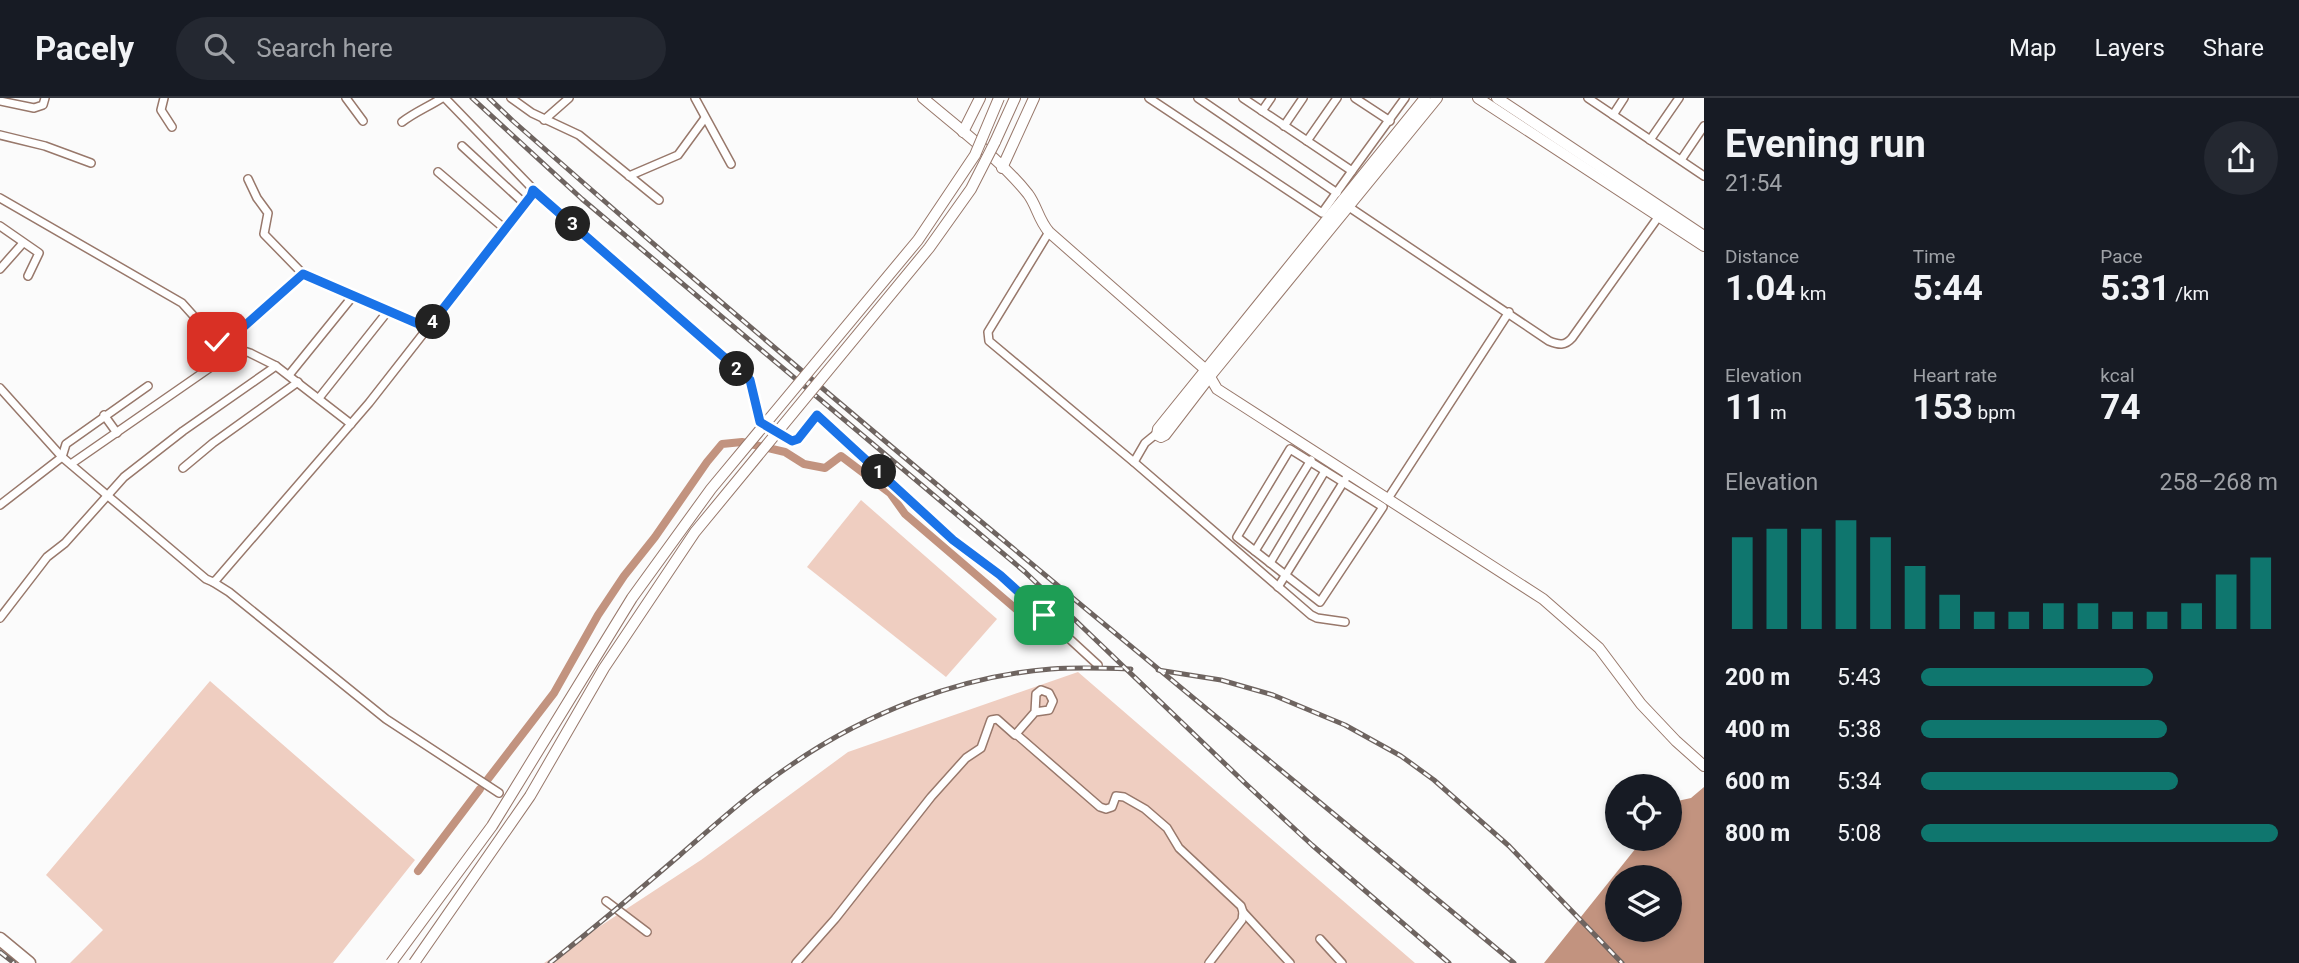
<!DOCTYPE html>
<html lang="en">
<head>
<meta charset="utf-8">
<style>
	body { margin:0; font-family:Roboto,sans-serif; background:#242831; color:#f1f3f6; height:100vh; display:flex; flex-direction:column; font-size:26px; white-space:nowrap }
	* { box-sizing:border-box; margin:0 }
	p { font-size:23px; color:#9ea1a6 }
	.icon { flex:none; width:38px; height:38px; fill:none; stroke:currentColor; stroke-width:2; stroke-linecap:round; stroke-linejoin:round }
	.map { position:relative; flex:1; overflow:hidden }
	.side { display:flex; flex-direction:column; background:#171b24; width:595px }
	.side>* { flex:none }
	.buttons { position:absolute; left:1605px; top:676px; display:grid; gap:14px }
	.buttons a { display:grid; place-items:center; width:77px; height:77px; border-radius:50%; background:#171b24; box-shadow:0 4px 10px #0003; font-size:35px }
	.pin { position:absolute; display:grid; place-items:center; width:60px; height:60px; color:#fff; margin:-30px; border-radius:14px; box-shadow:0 4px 10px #0006 }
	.km { position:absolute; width:35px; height:35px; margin:-18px; border-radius:50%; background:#222; color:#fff; font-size:19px; line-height:35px; text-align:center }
	.round { display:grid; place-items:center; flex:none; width:74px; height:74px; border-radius:37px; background:#242831 }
	.headline { display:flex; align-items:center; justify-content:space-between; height:119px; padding:0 21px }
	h1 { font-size:38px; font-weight:700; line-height:52px }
	.stats { display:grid; grid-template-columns:repeat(3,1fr); gap:10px; height:119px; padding:7px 21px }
	.stats div { display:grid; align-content:center }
	.stats b { font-size:35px; font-weight:700 }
	.stats small { font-size:19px; font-weight:400 }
	.stats p { font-size:19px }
	.chart { height:196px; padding:14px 21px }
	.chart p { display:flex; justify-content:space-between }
	.chart svg { width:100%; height:126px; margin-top:7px; stroke:#0f766e; stroke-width:6 }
	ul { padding:0 21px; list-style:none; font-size:23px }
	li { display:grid; grid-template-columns:112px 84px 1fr; align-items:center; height:52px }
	li i { height:18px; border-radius:9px; background:#0f766e }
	header { display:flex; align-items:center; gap:42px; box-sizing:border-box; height:98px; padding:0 35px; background:#171b24; border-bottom:2px solid #363941 }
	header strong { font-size:33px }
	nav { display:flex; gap:38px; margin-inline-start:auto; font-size:24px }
	.search { width:490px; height:63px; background:#242831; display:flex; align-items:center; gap:18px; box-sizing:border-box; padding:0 24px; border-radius:38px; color:#9ea1a6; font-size:26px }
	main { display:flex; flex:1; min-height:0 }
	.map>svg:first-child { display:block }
	.green { fill:#efcec1 }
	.water { fill:#c2937f; fill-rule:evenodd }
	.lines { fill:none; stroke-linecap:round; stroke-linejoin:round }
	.canal { stroke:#c2937f; stroke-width:8 }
	.street-casing { stroke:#98786b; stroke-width:10 }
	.secondary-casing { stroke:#98786b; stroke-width:12 }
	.highway-casing { stroke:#98786b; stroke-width:15 }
	.street { stroke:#fff; stroke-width:7 }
	.secondary { stroke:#fff; stroke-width:10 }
	.highway { stroke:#fff; stroke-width:12 }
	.rail-casing { stroke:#6e6460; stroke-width:5 }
	.rail { stroke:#fbfbfb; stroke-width:2.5; stroke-dasharray:8; stroke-linecap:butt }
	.secondary-bridge-casing { stroke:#98786b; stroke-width:12; stroke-linecap:butt }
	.secondary-bridge { stroke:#fff; stroke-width:10 }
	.route-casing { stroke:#fff; stroke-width:14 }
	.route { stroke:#1a73e8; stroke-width:9 }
</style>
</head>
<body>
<header>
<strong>Pacely</strong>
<div class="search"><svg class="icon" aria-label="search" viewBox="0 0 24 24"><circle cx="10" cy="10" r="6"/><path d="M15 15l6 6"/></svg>Search here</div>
<nav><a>Map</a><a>Layers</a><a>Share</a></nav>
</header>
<main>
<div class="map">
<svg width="1704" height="865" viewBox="0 0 1704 865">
	<rect width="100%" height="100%" fill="#fbfbfb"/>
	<g class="green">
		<path d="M 861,402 L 997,521 L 946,579 L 807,469 Z"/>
		<path d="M 1078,574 L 1415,865 L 544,865 L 701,762 L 848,654 Z"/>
		<path d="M 210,583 L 415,762 L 333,865 L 70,865 L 103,832 L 46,777 Z"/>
	</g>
	<path class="water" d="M 1704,689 L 1704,865 L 1544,865 L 1644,740 L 1670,740 L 1670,708 L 1673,704 L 1691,700 ZM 1617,779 L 1670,779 L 1670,831 L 1617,831 Z"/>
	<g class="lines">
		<g class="canal">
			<path d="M 488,681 L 554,595 L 598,517 L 624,478 L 655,439 L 707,364 L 722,346 L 742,344 L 785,354 L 804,366 L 825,370 L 841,358 L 890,395 L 905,416 L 1016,511"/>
			<path d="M 418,773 L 480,691"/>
		</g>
		<defs>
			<g id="street">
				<path d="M 164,0 L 161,12 L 172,29"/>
				<path d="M 346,0 L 363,23"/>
				<path d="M 511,0 L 532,15 L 579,37 L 659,102"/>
				<path d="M 695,0 L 731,66"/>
				<path d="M 1149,0 L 1322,115 L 1352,73"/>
				<path d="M 1198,0 L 1337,95"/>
				<path d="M 1243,0 L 1352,73 L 1405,0"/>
				<path d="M 1355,0 L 1390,23"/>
				<path d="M 1588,0 L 1704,78"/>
				<path d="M 0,3 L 34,10 L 43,7 L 45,0"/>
				<path d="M 1262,13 L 1271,0"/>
				<path d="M 1613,17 L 1624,0"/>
				<path d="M 544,22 L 569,0"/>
				<path d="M 402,24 C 415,14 428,9 442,0"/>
				<path d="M 1284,28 L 1303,0"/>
				<path d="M 0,37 L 45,48 L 91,65"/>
				<path d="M 1650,42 L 1679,0"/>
				<path d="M 1307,43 L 1337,0"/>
				<path d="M 462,48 L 525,106"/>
				<path d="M 1681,62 L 1704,28"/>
				<path d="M 438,74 L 505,131"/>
				<path d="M 629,78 L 678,57 L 705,20"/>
				<path d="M 248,81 L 257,100 L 268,115 L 264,136 L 303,176 L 428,230"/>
				<path d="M 532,92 L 750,282 L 760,324 L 792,343 L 798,340 L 817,317 L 922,414 L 953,442 L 1000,477 L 1098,567"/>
				<path d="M 0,100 L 182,205 L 217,244 L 250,255 L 276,268 L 351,326"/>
				<path d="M 1349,109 L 1549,243 C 1559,247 1565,248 1572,240 L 1659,118"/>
				<path d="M 0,128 L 39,155 L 28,178"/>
				<path d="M 1049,134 L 988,234 L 989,243 L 1135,365 L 1311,517 L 1317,520 L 1345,524"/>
				<path d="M 0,171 L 23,145"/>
				<path d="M 223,247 L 303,176"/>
				<path d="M 289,277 L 353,198"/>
				<path d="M 0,290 L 62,359"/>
				<path d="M 319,300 L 388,213"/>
				<path d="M 104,317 L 117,335"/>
				<path d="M 1290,351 L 1383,409 L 1320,504 L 1237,439 Z"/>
				<path d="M 62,359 L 66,346 L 148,288"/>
				<path d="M 1134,364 L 1145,345 L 1156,336"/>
				<path d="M 71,366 L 237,251"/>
				<path d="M 183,370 L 213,345 L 298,284"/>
				<path d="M 1387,402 L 1509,214"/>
				<path d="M 0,407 L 62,359 L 206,481 L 213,484 L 216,482 L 369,305 L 531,98 L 531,89 L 445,0"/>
				<path d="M 1255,453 L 1311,362"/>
				<path d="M 1270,465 L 1325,373"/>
				<path d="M 213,484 L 229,494 L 386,621 L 499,695"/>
				<path d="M 1278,489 L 1346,380"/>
				<path d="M 0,520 L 47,459 L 65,445 L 124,379 L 183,333 L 276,268"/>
				<path d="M 1016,636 L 1100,709 L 1106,711 L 1112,709 L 1116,698 L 1124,699 L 1145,711 L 1167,730 L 1179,750 L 1241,808 L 1243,814 L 1242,822 L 1209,865"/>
				<path d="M 606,803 L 647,834"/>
				<path d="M 1243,814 L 1290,865"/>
				<path d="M 1320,841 L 1342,865"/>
				<path d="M 796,865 L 835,821 L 931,699 L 966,660 L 981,650 L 991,622 L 997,621 L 1015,637 L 1035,614 L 1036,596 L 1041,592 L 1049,595 L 1053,603 L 1049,612 L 1035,614"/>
			</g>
			<g id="secondary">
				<path d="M 923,0 C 957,29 1000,61 1028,96 C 1037,108 1038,121 1049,134 L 1206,272 L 1217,291 L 1543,501 L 1599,550 L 1641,606 L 1676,643 L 1704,668"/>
				<path d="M 1425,0 L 1158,331 L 1157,337 L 1161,339 L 1165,337 L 1211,277 L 1437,0"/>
				<path d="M 1478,0 L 1704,148"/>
				<path d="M 1497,0 L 1704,138"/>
				<path d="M 963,34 L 980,0"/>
				<path d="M 995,44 L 1015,0"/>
				<path d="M 1002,70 L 1034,0"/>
			</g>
			<path id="highway" d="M 0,841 L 29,865"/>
		</defs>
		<use href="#street" class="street-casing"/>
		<use href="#secondary" class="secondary-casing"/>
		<use href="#highway" class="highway-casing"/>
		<use href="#street" class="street"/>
		<use href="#secondary" class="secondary"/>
		<use href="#highway" class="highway"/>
		<defs>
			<g id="rail">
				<path d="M 472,0 L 582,101 L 1025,474 L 1246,686 L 1312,747 L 1449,865"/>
				<path d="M 489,0 L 513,23 C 840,312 1179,587 1514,865"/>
				<path d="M 1158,572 L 1221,582 L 1273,597 L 1345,627 L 1401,658 L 1434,682 L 1509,748 L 1622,865"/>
				<path d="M 0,854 L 14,865"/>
				<path d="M 550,865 C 594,830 637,794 680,757 C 716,726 751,694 791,667 C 866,615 960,578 1051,571 C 1078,569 1104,570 1131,571"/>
			</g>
		</defs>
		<use href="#rail" class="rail-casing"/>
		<use href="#rail" class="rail"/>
		<defs>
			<g id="secondary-bridge">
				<path d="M 391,865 L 492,728 L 632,500 L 711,391 L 918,142 L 975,57 L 999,0"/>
				<path d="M 414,865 L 530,698 L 604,570 L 695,434 L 929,150 L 971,91 L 995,44"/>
			</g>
		</defs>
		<use href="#secondary-bridge" class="secondary-bridge-casing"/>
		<use href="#secondary-bridge" class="secondary-bridge"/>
	</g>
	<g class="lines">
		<defs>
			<path id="route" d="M 217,244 L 223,247 L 303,176 L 428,230 L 531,98 L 533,92 L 750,282 L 760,324 L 792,343 L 798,341 L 817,317 L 953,442 L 1000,477 L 1044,517"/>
		</defs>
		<use href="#route" class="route-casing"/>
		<use href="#route" class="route"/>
	</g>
</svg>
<div class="buttons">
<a><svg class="icon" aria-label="locate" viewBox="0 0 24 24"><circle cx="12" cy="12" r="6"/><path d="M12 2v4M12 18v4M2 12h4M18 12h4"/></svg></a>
<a><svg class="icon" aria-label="layers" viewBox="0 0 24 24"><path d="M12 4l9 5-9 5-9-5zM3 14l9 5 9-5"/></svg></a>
</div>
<div class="pin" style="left:1044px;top:517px;background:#1e9e55"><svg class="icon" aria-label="arrive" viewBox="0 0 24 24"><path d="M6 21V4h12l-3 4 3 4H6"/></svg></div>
<div class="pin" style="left:217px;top:244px;background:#d93025"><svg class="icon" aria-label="check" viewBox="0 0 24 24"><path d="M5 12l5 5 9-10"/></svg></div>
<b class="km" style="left:879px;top:374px">1</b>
<b class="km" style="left:737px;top:271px">2</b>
<b class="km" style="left:573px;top:126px">3</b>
<b class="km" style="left:433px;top:224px">4</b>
</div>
<section class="side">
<div class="headline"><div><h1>Evening run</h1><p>21:54</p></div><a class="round"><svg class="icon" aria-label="share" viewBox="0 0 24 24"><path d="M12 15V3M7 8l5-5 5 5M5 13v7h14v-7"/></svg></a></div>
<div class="stats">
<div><p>Distance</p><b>1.04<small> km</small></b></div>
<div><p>Time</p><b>5:44</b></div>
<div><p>Pace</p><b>5:31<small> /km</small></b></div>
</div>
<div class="stats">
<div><p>Elevation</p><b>11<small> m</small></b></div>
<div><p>Heart rate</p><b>153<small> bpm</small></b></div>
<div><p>kcal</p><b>74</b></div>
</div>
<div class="chart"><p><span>Elevation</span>258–268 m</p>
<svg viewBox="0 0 160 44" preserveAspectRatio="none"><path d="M5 44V12M15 44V9M25 44V9M35 44V6M45 44V12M55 44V22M65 44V32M75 44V38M85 44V38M95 44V35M105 44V35M115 44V38M125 44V38M135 44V35M145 44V25M155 44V19"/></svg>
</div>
<ul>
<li><b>200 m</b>5:43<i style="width:65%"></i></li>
<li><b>400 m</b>5:38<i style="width:69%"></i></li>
<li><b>600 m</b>5:34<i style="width:72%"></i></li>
<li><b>800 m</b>5:08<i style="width:100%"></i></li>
</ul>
</section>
</main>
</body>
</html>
